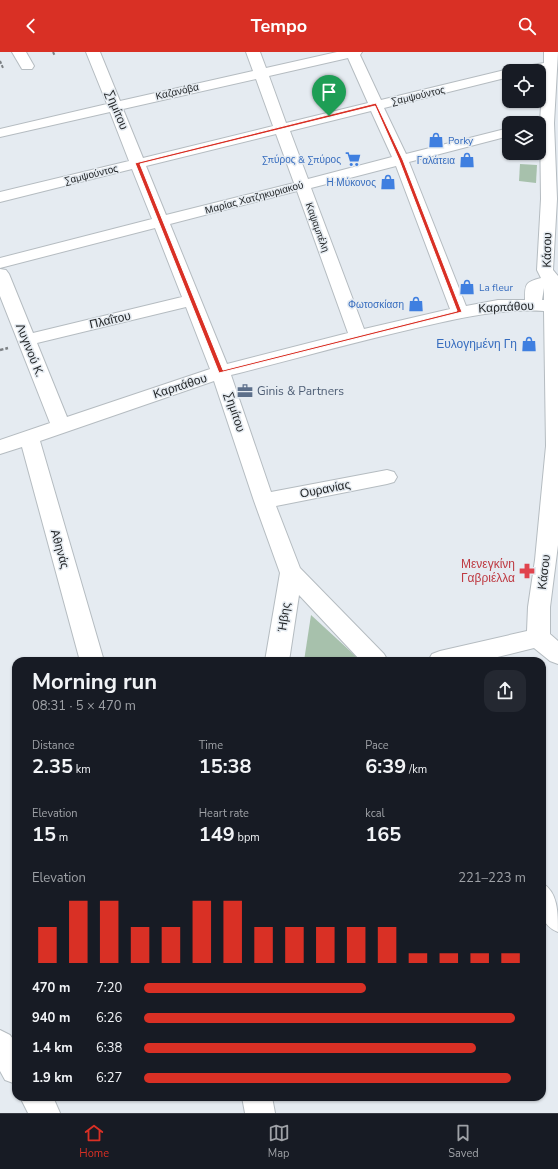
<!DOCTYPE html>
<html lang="en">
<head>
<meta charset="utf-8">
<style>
	body { margin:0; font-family:"Nunito Sans",sans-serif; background:#242831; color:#f1f3f6; height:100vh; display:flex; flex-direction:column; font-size:15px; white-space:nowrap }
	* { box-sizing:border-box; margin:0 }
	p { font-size:13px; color:#9ea1a6 }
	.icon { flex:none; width:22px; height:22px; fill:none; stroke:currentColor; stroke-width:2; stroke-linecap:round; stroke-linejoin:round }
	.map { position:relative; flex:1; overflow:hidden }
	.drawer { position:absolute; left:12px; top:605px; width:534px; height:444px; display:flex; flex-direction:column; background:#171b24; border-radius:12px; box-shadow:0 1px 3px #0004 }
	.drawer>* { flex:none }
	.controls { position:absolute; left:502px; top:12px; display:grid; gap:8px }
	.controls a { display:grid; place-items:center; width:44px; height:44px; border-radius:8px; background:#171b24; box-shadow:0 1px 3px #0004; font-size:20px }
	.pin { position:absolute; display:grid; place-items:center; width:34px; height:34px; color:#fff; margin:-41px -17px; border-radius:50% 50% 50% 0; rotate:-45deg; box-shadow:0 0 4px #0007 }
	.pin .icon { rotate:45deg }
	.round { display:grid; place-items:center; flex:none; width:42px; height:42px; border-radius:12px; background:#242831 }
	.overview { display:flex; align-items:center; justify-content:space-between; height:68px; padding:0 20px }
	h1 { font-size:22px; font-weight:700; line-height:30px }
	.metrics { display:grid; grid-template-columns:repeat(3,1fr); gap:6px; height:68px; padding:4px 20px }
	.metrics div { display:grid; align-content:center }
	.metrics b { font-size:20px; font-weight:700 }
	.metrics small { font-size:11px; font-weight:400 }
	.metrics p { font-size:11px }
	.chart { height:112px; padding:8px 20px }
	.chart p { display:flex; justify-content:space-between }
	.chart svg { width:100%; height:72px; margin-top:4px; stroke:#d93025; stroke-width:6 }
	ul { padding:0 20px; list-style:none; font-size:13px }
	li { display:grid; grid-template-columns:64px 48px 1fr; align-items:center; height:30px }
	li i { height:10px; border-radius:5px; background:#d93025 }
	header { display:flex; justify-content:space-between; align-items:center; height:52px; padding:0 20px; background:#d93025; color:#fff; font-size:18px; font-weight:700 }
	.tab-bar { display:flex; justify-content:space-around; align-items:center; height:56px; border-top:1px solid #363941; background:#171b24; font-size:11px; color:#9ea1a6 }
	.tab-bar a { display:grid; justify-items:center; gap:2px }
	.tab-bar .active { color:#d93025 }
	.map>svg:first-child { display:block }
	.green { fill:#a7c1ac }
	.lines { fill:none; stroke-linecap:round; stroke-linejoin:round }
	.minor-casing { stroke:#b5bcc1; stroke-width:2 }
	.path-far1 { stroke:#7c8084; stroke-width:2; stroke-dasharray:3 1.5; stroke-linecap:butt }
	.path { stroke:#7c8084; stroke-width:2.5; stroke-dasharray:3.5 2; stroke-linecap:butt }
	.minor { fill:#fff; fill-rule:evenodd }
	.route { fill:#d93025; stroke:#fff; fill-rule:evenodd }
	.labels { text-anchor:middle; stroke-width:3; stroke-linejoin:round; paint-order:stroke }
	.far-street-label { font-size:10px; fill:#242729; stroke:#e5ebf1 }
	.far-shop-label { font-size:10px; fill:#366cbe; stroke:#e5ebf1; text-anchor:end }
	.street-label { font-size:12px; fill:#242729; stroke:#e5ebf1 }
	.shop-label { font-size:12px; fill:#366cbe; stroke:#e5ebf1; text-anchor:end }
	.service-label { font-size:12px; fill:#4e5e75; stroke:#e5ebf1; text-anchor:start }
	.health-label { font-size:12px; fill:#be3a42; stroke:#e5ebf1; text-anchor:end }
</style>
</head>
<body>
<header><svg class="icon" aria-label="back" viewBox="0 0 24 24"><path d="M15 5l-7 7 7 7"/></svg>Tempo<svg class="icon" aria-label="search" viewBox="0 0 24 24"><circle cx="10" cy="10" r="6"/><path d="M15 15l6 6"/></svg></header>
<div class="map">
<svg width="558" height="1061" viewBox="0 0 558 1061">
	<rect width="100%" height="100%" fill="#e5ebf1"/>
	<g class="green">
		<path d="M 520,112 L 537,113 L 536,131 L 519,129 Z"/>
		<path d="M 311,563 L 361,609 L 304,609 Z"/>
	</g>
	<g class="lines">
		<defs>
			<g id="minor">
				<path d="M 12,0 L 26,0 L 34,14 L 32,17 L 22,17 Z"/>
				<path d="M 86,0 L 100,0 L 120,49 L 253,19 L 246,0 L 260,0 L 266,16 L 337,0 L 362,0 L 360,3 L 381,48 L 509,17 L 544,11 L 544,0 L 558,0 L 554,71 L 557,147 L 553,218 L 558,224 L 558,493 L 550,555 L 550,582 L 558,589 L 558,612 L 550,609 L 534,596 L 481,609 L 428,609 L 432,602 L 440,599 L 527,579 L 528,555 L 535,508 L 546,394 L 544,259 C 498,256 455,267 412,277 C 351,291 291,308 231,323 L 271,440 L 387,418 L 394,420 L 397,425 L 394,430 L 387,432 L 276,454 L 300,516 L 384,602 L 388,609 L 361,609 L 299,543 L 289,609 L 265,609 L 280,521 L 254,449 L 214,329 L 40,389 L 104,609 L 80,609 L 22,395 L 0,402 L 0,388 L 50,371 L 0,244 L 0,217 L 6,218 L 9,222 L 33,281 L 182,245 L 155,176 L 0,216 L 0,206 L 152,167 L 132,117 L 0,150 L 0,140 L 129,109 L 110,60 L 0,85 L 0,77 L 107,52 ZM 348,6 L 368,51 L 286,71 L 269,24 ZM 509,19 L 543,19 L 540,71 L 541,147 L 537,218 L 541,226 C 525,230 525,232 525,248 L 498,248 L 466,254 L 409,110 L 509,84 L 509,76 L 406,102 L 384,56 L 509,25 ZM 256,27 L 273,74 L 143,106 L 123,57 ZM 371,59 L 392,105 L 308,127 L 290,79 ZM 276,82 L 294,131 L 166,163 L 146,114 ZM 396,114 L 450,257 L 364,277 L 311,136 ZM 297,139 L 348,281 L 227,312 L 170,172 ZM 544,236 L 544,248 L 542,248 ZM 186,255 L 210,317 L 67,365 L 37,291 Z"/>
				<path d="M 542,831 C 558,840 558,860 558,880 C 536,871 542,852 542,831 Z"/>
				<path d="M 0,978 L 10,983 L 16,991 L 16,1032 L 5,1028 L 0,1019 Z"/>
				<path d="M 20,1045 L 53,1045 L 60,1061 L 28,1061 Z"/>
				<path d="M 242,1045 L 272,1045 L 275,1061 L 245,1061 Z"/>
			</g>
		</defs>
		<use href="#minor" class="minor-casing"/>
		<g class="path-far1">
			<path d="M 53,0 L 55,4"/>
			<path d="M 0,9 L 3,16"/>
		</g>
		<path class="path" d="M 0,298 L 8,296"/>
		<use href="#minor" class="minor"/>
	</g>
	<path class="route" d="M 376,51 L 403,108 L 462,260 L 219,321 L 135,111 ZM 375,54 L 399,108 L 457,259 L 223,318 L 140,112 Z"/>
	<defs>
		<symbol id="shop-bare" viewBox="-9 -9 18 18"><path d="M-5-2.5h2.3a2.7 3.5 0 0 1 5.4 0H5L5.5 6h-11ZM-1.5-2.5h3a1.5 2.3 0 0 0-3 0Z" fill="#3f7fe0" stroke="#e5ebf1" stroke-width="2.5" paint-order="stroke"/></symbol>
		<symbol id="supermarket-bare" viewBox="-9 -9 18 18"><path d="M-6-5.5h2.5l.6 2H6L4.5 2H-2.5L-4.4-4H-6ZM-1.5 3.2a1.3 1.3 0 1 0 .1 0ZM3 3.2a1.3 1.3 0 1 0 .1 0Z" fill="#3f7fe0" stroke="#e5ebf1" stroke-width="2.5" paint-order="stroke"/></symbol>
		<symbol id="office-bare" viewBox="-9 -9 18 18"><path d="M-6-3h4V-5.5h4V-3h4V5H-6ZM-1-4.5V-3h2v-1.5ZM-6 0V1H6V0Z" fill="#5c6f8a" stroke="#e5ebf1" stroke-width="2.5" paint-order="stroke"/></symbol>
		<symbol id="pharmacy-bare" viewBox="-9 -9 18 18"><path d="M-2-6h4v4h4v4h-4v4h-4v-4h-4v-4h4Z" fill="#e0444e" stroke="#e5ebf1" stroke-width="2.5" paint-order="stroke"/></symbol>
	</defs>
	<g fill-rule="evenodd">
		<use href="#shop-bare" x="425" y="77" width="22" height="22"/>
		<use href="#supermarket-bare" x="342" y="96" width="22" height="22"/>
		<use href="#shop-bare" x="456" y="97" width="22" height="22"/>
		<use href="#shop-bare" x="377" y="119" width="22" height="22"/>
		<use href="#shop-bare" x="456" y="224" width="22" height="22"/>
		<use href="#shop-bare" x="405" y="241" width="22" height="22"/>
		<use href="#shop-bare" x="518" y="281" width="22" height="22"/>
		<use href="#office-bare" x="234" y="328" width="22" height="22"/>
		<use href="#pharmacy-bare" x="516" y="508" width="22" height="22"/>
	</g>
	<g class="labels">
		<g class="far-street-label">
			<text transform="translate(177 39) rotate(-13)" y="4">Καζανόβα</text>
			<text transform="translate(418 43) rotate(-13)" y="4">Σαμψούντος</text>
			<text transform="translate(91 122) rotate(-14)" y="4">Σαμψούντος</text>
			<text transform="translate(254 145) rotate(-15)" y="4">Μαρίας Χατζηκυριακού</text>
			<text transform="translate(318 175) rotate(70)" y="4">Καψαμπέλη</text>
		</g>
		<g class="far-shop-label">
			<text x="448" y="92" text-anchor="start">Porky</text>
			<text x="341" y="111">Σπύρος &amp; Σπύρος</text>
			<text x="455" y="112">Γαλάτεια</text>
			<text x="376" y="134">Η Μύκονος</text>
			<text x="479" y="239" text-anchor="start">La fleur</text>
			<text x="404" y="256">Φωτοσκίαση</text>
		</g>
		<g class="street-label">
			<text transform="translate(117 58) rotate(68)" y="4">Σημίτου</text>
			<text transform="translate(547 198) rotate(-89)" y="4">Κάσου</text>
			<text transform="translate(506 255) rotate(-3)" y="4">Καρπάθου</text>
			<text transform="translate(110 268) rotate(-13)" y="4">Πλαΐτου</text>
			<text transform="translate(30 298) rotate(68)" y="4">Λυγινού Κ.</text>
			<text transform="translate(180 334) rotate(-18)" y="4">Καρπάθου</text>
			<text transform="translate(235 360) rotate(72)" y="4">Σημίτου</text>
			<text transform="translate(325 437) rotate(-11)" y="4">Ουρανίας</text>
			<text transform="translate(60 497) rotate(74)" y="4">Αθηνάς</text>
			<text transform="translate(544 520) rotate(-83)" y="4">Κάσου</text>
			<text transform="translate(284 565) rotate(-81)" y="4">Ήβης</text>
		</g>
		<g class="shop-label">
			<text x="517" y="296">Ευλογημένη Γη</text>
		</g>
		<g class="service-label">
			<text x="257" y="343">Ginis &amp; Partners</text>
		</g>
		<g class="health-label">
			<text x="515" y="516">Μενεγκίνη<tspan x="515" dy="14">Γαβριέλλα</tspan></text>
		</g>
	</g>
</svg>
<div class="controls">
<a><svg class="icon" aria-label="locate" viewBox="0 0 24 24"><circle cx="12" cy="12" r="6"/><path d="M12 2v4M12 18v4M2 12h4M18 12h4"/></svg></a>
<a><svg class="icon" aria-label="layers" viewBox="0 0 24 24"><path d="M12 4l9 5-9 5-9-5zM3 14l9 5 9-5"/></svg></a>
</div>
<div class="pin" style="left:329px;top:64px;background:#1e9e55"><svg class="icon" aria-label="arrive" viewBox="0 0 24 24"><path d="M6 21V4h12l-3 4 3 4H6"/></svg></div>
<section class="drawer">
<div class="overview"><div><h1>Morning run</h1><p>08:31 · 5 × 470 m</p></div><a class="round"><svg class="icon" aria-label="share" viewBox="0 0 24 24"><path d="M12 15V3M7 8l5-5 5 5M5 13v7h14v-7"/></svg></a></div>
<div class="metrics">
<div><p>Distance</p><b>2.35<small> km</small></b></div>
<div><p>Time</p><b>15:38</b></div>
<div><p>Pace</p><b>6:39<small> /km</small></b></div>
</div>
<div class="metrics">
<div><p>Elevation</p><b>15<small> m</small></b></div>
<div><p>Heart rate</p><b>149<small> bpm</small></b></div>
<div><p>kcal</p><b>165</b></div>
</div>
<div class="chart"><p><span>Elevation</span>221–223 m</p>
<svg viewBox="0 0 160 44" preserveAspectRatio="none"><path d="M5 44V22M15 44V6M25 44V6M35 44V22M45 44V22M55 44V6M65 44V6M75 44V22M85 44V22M95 44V22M105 44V22M115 44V22M125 44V38M135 44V38M145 44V38M155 44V38"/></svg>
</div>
<ul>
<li><b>470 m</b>7:20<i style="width:58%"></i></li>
<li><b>940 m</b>6:26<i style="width:97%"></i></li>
<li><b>1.4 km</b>6:38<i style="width:87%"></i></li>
<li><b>1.9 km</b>6:27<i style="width:96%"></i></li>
</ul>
</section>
</div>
<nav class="tab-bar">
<a class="active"><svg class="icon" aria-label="home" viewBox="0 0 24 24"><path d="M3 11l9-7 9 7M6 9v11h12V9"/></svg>Home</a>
<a><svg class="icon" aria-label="map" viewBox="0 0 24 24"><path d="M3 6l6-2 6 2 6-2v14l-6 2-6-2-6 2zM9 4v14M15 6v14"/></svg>Map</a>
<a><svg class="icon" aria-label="saved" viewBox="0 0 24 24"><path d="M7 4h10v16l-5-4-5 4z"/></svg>Saved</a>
</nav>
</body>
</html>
